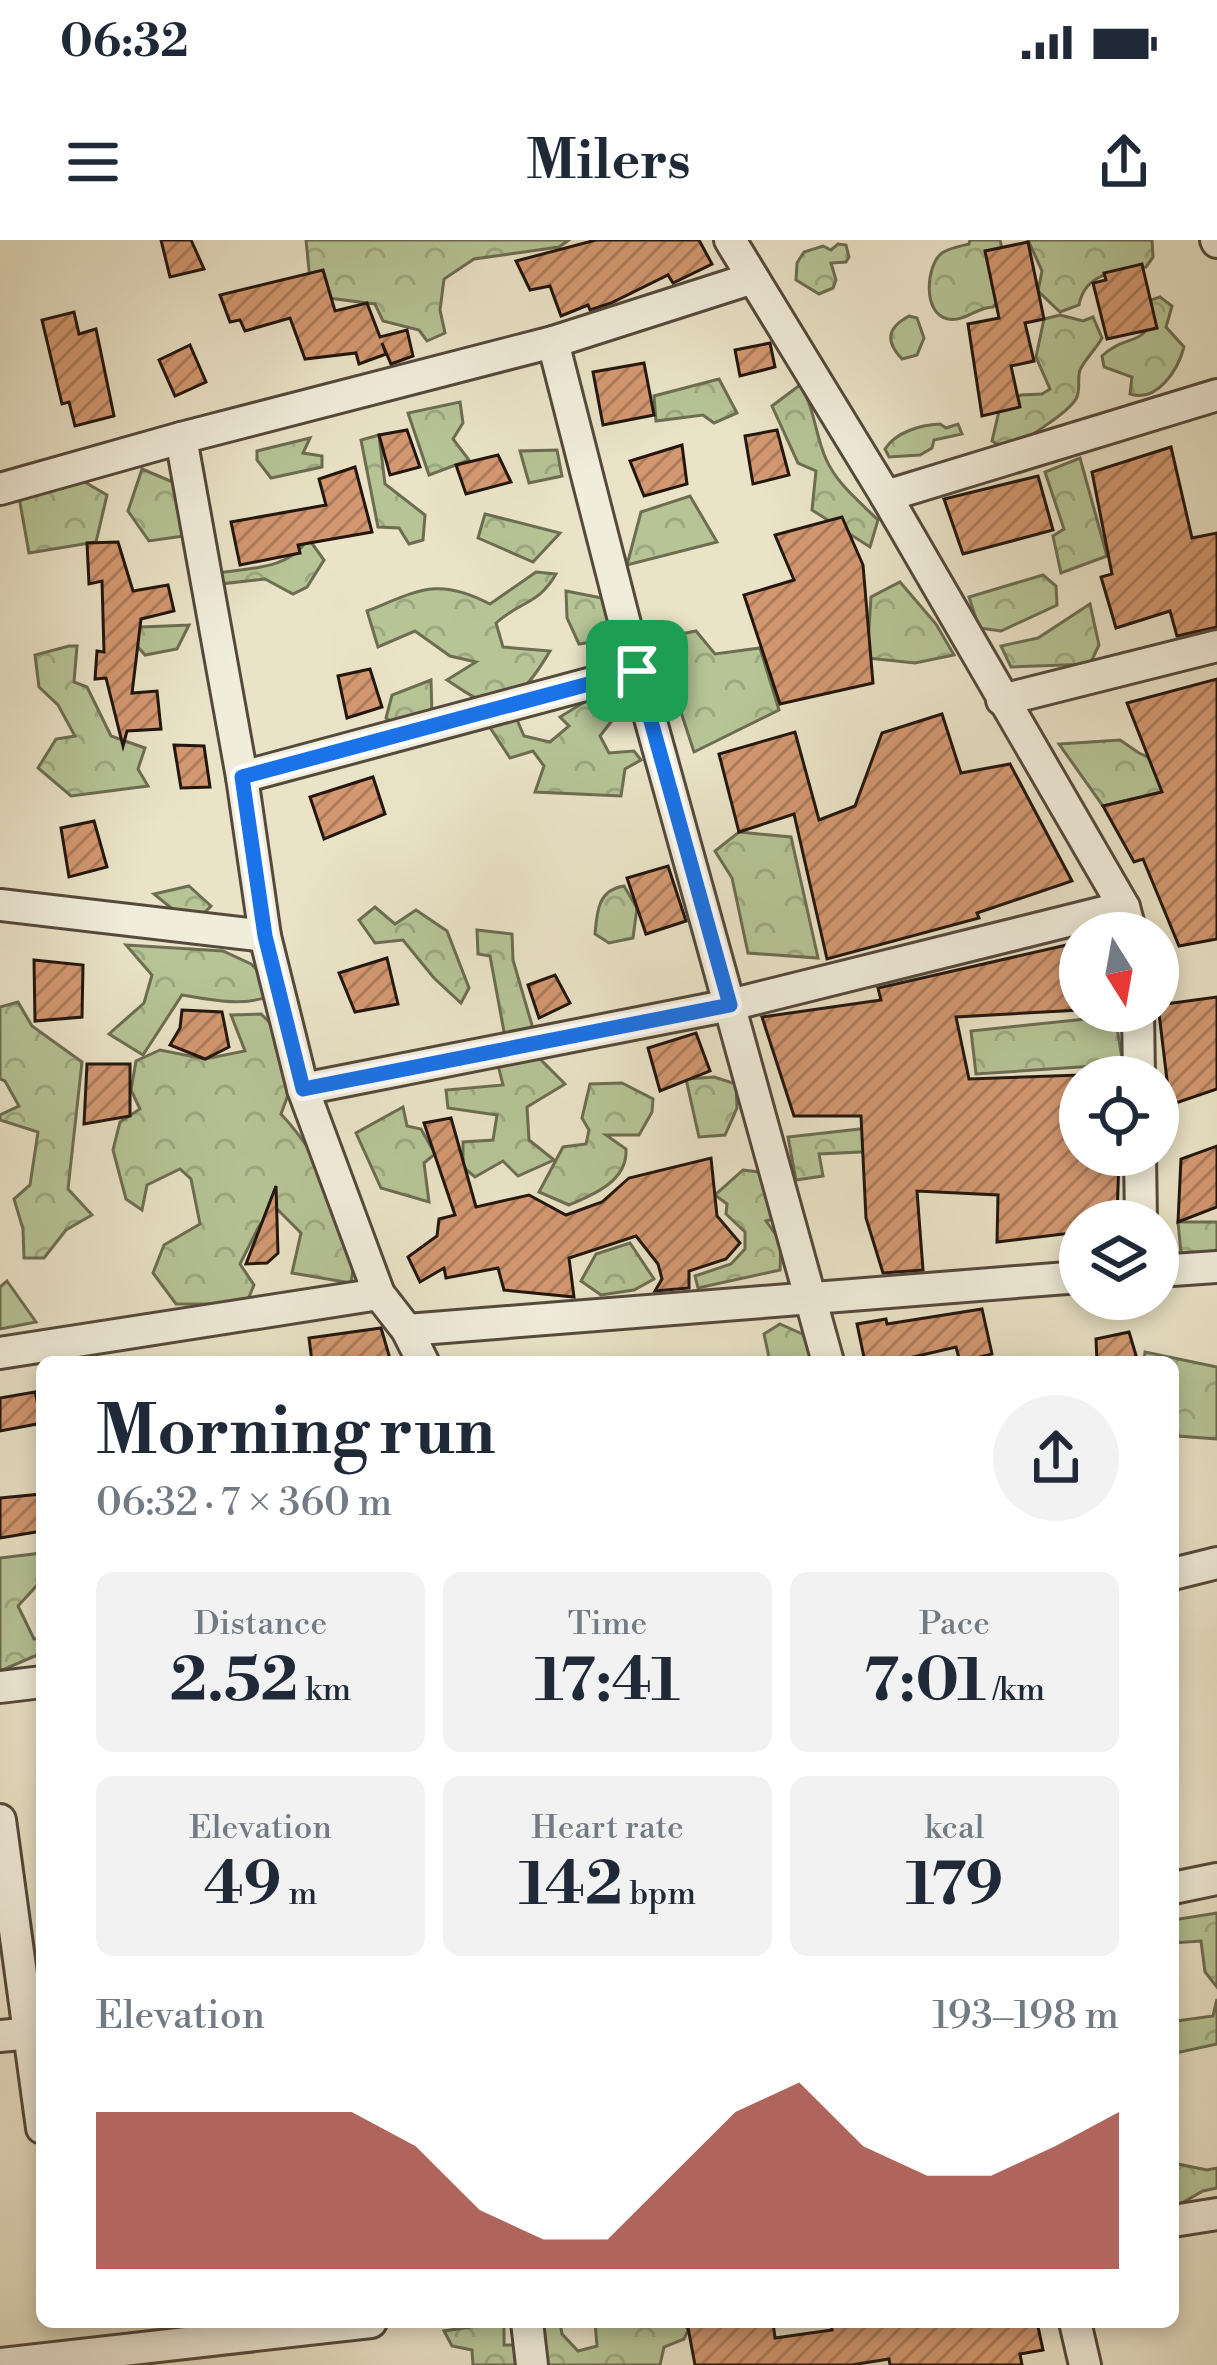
<!DOCTYPE html>
<html lang="en">
<head>
<meta charset="utf-8">
<style>
	body { margin:0; font-family:"Libre Bodoni",serif; background:#f2f2f3; color:#1f2937; height:100vh; display:flex; flex-direction:column; font-size:45px; white-space:nowrap }
	* { box-sizing:border-box; margin:0 }
	p { font-size:39px; color:#747a83 }
	.icon { flex:none; width:66px; height:66px; fill:none; stroke:currentColor; stroke-width:2; stroke-linecap:round; stroke-linejoin:round }
	.map { position:relative; flex:1; overflow:hidden }
	.side { position:absolute; left:36px; top:1116px; width:1143px; height:972px; display:flex; flex-direction:column; background:#fff; border-radius:18px; box-shadow:0 6px 18px #0003 }
	.side>* { flex:none }
	.needle { width:78px; rotate:169deg }
	.fabs { position:absolute; left:1059px; top:672px; display:grid; gap:24px }
	.fabs a { display:grid; place-items:center; width:120px; height:120px; border-radius:50%; background:#fff; box-shadow:0 6px 18px #0003; font-size:60px }
	.pin { position:absolute; display:grid; place-items:center; width:102px; height:102px; color:#fff; margin:-51px; border-radius:24px; box-shadow:0 6px 18px #0006 }
	.round { display:grid; place-items:center; flex:none; width:126px; height:126px; border-radius:63px; background:#f2f2f3 }
	.overview { display:flex; align-items:center; justify-content:space-between; height:204px; padding:0 60px }
	h1 { font-size:66px; font-weight:700; line-height:90px }
	.figures { display:grid; grid-template-columns:repeat(3,1fr); gap:18px; height:204px; padding:12px 60px }
	.figures div { display:grid; align-content:center; border-radius:18px; background:#f2f2f3; text-align:center }
	.figures b { font-size:60px; font-weight:700 }
	.figures small { font-size:33px; font-weight:400 }
	.figures p { font-size:33px }
	.chart { height:336px; padding:24px 60px }
	.chart p { display:flex; justify-content:space-between }
	.chart svg { width:100%; height:216px; margin-top:12px; fill:#8f2418; opacity:.7 }
	.status { display:flex; justify-content:space-between; align-items:center; height:84px; padding:0 60px; background:#fff; direction:ltr }
	.status svg { height:33px; fill:currentColor }
	header { display:flex; justify-content:space-between; align-items:center; height:156px; padding:0 60px; background:#fff; font-size:54px; font-weight:700 }
	.map>svg:first-child { display:block }
	.forest { fill:url(#forest-crowns); stroke:#6c6d52; stroke-width:3 }
	.building { fill:url(#building-hatch); stroke:#22160e; stroke-width:3 }
	.lines { fill:none; stroke-linecap:round; stroke-linejoin:round }
	.minor-casing { stroke:#54493c; stroke-width:36 }
	.minor { stroke:#f1eddb; stroke-width:30 }
	.route-casing { stroke:#fff; stroke-width:24 }
	.route { stroke:#1a73e8; stroke-width:15 }
</style>
</head>
<body>
<div class="status"><b>06:32</b><svg viewBox="0 0 49 12"><path d="M0 12V9h3v3zM5 12V6h3v6zM10 12V3h3v9zM15 12V0h3v12zM26 1h20v11H26zM47 4h2v5h-2z"/></svg></div>
<header><svg class="icon" aria-label="menu" viewBox="0 0 24 24"><path d="M4 6h16M4 12h16M4 18h16"/></svg>Milers<svg class="icon" aria-label="share" viewBox="0 0 24 24"><path d="M12 15V3M7 8l5-5 5 5M5 13v7h14v-7"/></svg></header>
<div class="map">
<svg width="1217" height="2125" viewBox="0 0 1217 2125">
	<defs>
		<pattern id="forest-crowns" width="20" height="18" patternUnits="userSpaceOnUse" patternTransform="scale(3)"><rect width="20" height="18" fill="#b6c496"/><path d="M2 6a3 3 0 1 1 6 0M12 15a3 3 0 1 1 6 0" fill="none" stroke="#9ca880"/></pattern>
		<pattern id="building-hatch" width="6" height="6" patternUnits="userSpaceOnUse" patternTransform="scale(3)"><rect width="6" height="6" fill="#d39871"/><path d="M-1 1l2-2M0 6l6-6M5 7l2-2" fill="none" stroke="#ab7b5b"/></pattern>
	</defs>
	<rect width="100%" height="100%" fill="#eae3c7"/>
	<filter id="stains"><feTurbulence type="fractalNoise" baseFrequency=".00167" numOctaves="4"/><feColorMatrix values="0 0 0 0 .2 0 0 0 0 .09 0 0 0 0 .02 0 0 0 .5 -.17"/></filter>
	<radialGradient id="worn" r=".72"><stop offset=".6" stop-color="#630" stop-opacity="0"/><stop offset="1" stop-color="#630" stop-opacity=".3"/></radialGradient>
	<g class="forest">
		<path d="M 306,0 L 569,0 L 559,7 L 474,19 L 444,39 L 440,70 L 445,93 L 427,101 L 419,90 L 383,81 L 375,64 L 320,57 L 311,50 Z"/>
		<path d="M 970,0 L 1000,0 C 1005,20 1009,50 993,67 C 977,67 965,82 948,79 C 922,74 926,25 942,13 C 949,8 961,6 969,4 Z"/>
		<path d="M 1028,0 L 1152,0 L 1153,17 L 1146,27 C 1117,31 1085,32 1079,65 L 1060,72 L 1038,51 L 1042,31 Z"/>
		<path d="M 838,4 L 846,5 L 849,17 L 846,22 L 831,23 L 836,40 L 833,48 L 819,54 L 796,40 L 797,23 L 804,12 L 823,6 L 831,10 Z"/>
		<path d="M 1160,57 L 1172,66 L 1166,87 L 1184,107 C 1178,130 1157,163 1130,154 L 1132,137 L 1104,127 L 1102,116 C 1129,90 1153,111 1151,60 Z"/>
		<path d="M 1060,75 L 1083,81 L 1093,77 L 1102,98 C 1096,109 1085,119 1080,130 C 1077,139 1081,150 1076,159 C 1068,173 1022,202 1006,209 L 992,201 L 1000,167 L 1021,155 L 1042,154 L 1050,149 L 1036,117 L 1044,79 Z"/>
		<path d="M 909,76 L 917,78 L 924,98 L 917,115 L 902,119 C 885,101 887,88 909,76 Z"/>
		<path d="M 719,139 L 737,173 L 714,183 L 703,175 L 656,181 L 654,156 Z"/>
		<path d="M 800,145 C 815,168 815,195 826,219 C 837,244 859,261 878,280 L 870,307 L 812,270 L 816,231 L 798,223 L 772,166 Z"/>
		<path d="M 460,162 L 463,183 L 453,199 L 469,220 L 429,235 L 408,173 Z"/>
		<path d="M 940,184 L 946,188 L 958,184 L 962,194 L 934,200 L 932,208 L 920,215 L 889,217 L 885,209 C 896,192 920,185 940,184 Z"/>
		<path d="M 379,195 L 385,244 L 425,275 L 423,300 L 409,304 L 399,288 L 378,287 L 361,200 Z"/>
		<path d="M 310,198 L 303,213 L 322,216 L 322,227 L 271,238 L 257,220 L 257,211 Z"/>
		<path d="M 557,210 L 562,236 L 529,243 L 520,211 Z"/>
		<path d="M 1080,218 L 1107,316 L 1061,333 L 1053,296 L 1064,289 L 1045,232 Z"/>
		<path d="M 55,225 L 107,255 L 96,302 L 29,313 L 17,246 Z"/>
		<path d="M 142,229 L 187,248 L 191,295 L 149,301 L 128,271 Z"/>
		<path d="M 690,256 L 717,302 L 627,325 L 641,272 Z"/>
		<path d="M 485,274 L 560,293 L 533,322 L 478,298 Z"/>
		<path d="M 308,298 L 324,320 L 307,347 L 293,354 L 265,339 L 220,344 L 218,333 C 251,328 291,329 308,298 Z"/>
		<path d="M 536,332 L 556,334 C 538,365 522,360 496,383 L 503,407 L 550,411 C 535,436 517,467 482,460 C 471,458 457,446 447,440 L 476,422 L 450,416 L 415,391 L 378,407 L 367,371 C 418,351 437,336 490,364 Z"/>
		<path d="M 1043,335 L 1056,346 L 1057,365 L 1001,391 L 979,388 L 969,357 Z"/>
		<path d="M 900,342 L 936,384 L 954,415 L 915,423 L 867,418 L 871,357 Z"/>
		<path d="M 566,351 L 607,359 L 616,398 L 579,404 L 567,378 Z"/>
		<path d="M 1090,364 L 1099,405 L 1090,424 L 1011,427 L 1001,406 L 1038,398 Z"/>
		<path d="M 189,385 L 177,409 L 145,415 L 131,399 L 141,387 Z"/>
		<path d="M 696,391 L 715,414 L 760,408 L 779,470 L 694,512 L 657,399 Z"/>
		<path d="M 69,406 L 77,406 L 74,442 L 87,447 L 111,496 L 145,508 L 138,529 L 148,546 L 71,556 L 38,528 L 56,499 L 75,496 L 58,465 L 39,447 L 35,415 Z"/>
		<path d="M 431,440 L 432,476 L 400,490 L 386,478 L 392,455 Z"/>
		<path d="M 622,456 L 622,468 L 600,496 L 609,513 L 634,511 L 641,520 L 625,529 L 621,556 L 535,552 L 544,526 L 533,511 L 510,518 L 489,486 L 514,473 L 524,496 L 550,502 L 569,486 L 560,477 L 591,458 Z"/>
		<path d="M 1120,500 L 1139,513 L 1203,542 L 1103,566 L 1059,504 Z"/>
		<path d="M 739,592 L 791,597 L 818,718 L 748,713 L 732,638 L 715,611 Z"/>
		<path d="M 189,646 L 211,666 L 192,685 L 154,654 Z"/>
		<path d="M 624,646 L 637,668 L 633,698 L 609,703 L 595,694 C 597,671 598,650 624,646 Z"/>
		<path d="M 375,667 L 395,684 L 416,670 L 447,691 L 469,748 L 461,763 L 434,738 L 403,700 L 375,703 L 359,680 Z"/>
		<path d="M 477,690 L 512,694 L 513,720 L 534,792 L 505,797 L 490,716 L 478,714 Z"/>
		<path d="M 126,705 L 223,711 L 251,724 L 280,752 C 247,768 217,761 182,755 L 143,815 L 109,794 L 144,763 L 152,735 Z"/>
		<path d="M 18,762 L 32,786 L 82,822 L 68,949 L 92,975 L 66,990 L 44,1018 L 24,1018 L 23,989 L 14,959 L 30,945 L 38,892 L 0,880 L 0,875 L 19,866 L 5,841 L 0,839 L 0,767 Z"/>
		<path d="M 261,774 L 285,797 L 292,844 L 281,874 C 312,907 335,951 359,991 L 351,1043 L 292,1033 L 301,993 L 277,969 L 259,986 L 240,1024 L 254,1045 L 246,1064 L 176,1064 L 153,1033 L 164,1005 L 200,984 L 191,939 L 180,929 L 147,945 L 142,970 L 126,959 L 113,910 L 120,882 L 140,869 L 131,850 L 136,821 L 160,810 L 205,819 L 245,811 L 231,775 Z"/>
		<path d="M 1115,776 L 1123,824 L 976,834 L 971,791 Z"/>
		<path d="M 531,810 L 565,844 L 527,867 L 529,900 L 554,920 L 518,936 L 503,921 L 475,937 L 463,927 L 463,902 L 493,900 L 497,875 L 448,868 L 446,850 L 503,845 L 497,821 Z"/>
		<path d="M 714,837 L 736,844 L 737,868 L 725,895 L 699,897 L 686,839 Z"/>
		<path d="M 622,843 L 653,859 L 652,872 L 639,895 L 606,895 L 626,909 C 628,941 593,955 569,965 L 539,952 L 563,907 L 586,904 L 589,890 L 582,878 L 590,844 Z"/>
		<path d="M 403,867 L 407,886 L 421,889 L 435,914 L 424,923 L 429,962 L 381,948 L 356,893 Z"/>
		<path d="M 878,887 L 881,911 L 819,914 L 823,936 L 796,940 L 788,897 Z"/>
		<path d="M 743,930 L 783,935 L 777,978 L 766,981 L 781,1002 L 780,1030 L 698,1048 L 695,1036 L 731,1024 L 745,1009 L 745,992 L 726,974 L 727,964 L 715,955 Z"/>
		<path d="M 1178,982 L 1217,982 L 1217,1011 L 1181,1014 Z"/>
		<path d="M 630,1003 L 654,1039 L 634,1050 L 601,1055 L 581,1041 L 596,1014 Z"/>
		<path d="M 7,1041 L 36,1082 L 0,1089 L 0,1047 Z"/>
		<path d="M 780,1084 L 809,1097 L 812,1122 L 770,1122 L 764,1094 Z"/>
		<path d="M 1145,1112 L 1217,1127 L 1217,1199 L 1178,1196 L 1173,1122 L 1144,1122 Z"/>
		<path d="M 42,1313 L 42,1340 L 18,1366 L 34,1399 L 42,1397 L 42,1413 L 0,1431 L 0,1318 Z"/>
		<path d="M 1217,1673 L 1217,1747 L 1205,1732 L 1201,1701 L 1173,1703 L 1173,1680 Z"/>
		<path d="M 1217,1759 L 1217,1804 L 1176,1813 L 1176,1781 L 1213,1776 Z"/>
		<path d="M 1173,1923 L 1207,1930 L 1217,1928 L 1217,1948 L 1203,1951 L 1173,1968 Z"/>
		<path d="M 504,2082 L 504,2105 L 523,2105 L 525,2125 L 473,2125 L 472,2110 L 452,2106 L 444,2091 Z"/>
		<path d="M 538,2082 L 560,2082 L 562,2094 L 578,2111 L 597,2106 L 595,2082 L 683,2082 L 688,2090 L 684,2099 L 664,2107 L 660,2125 L 535,2125 Z"/>
	</g>
	<g class="building">
		<path d="M 161,0 L 191,0 L 204,29 L 170,37 Z"/>
		<path d="M 596,0 L 699,0 L 712,24 L 673,43 L 668,35 L 611,63 L 590,70 L 588,65 L 561,76 L 550,46 L 530,50 L 516,21 Z"/>
		<path d="M 1028,2 L 1044,79 L 1025,83 L 1034,121 L 1011,126 L 1020,167 L 982,176 L 968,84 L 999,78 L 985,11 Z"/>
		<path d="M 1142,24 L 1157,88 L 1107,99 L 1093,43 L 1106,40 L 1104,33 Z"/>
		<path d="M 323,30 L 335,71 L 367,63 L 380,97 L 407,90 L 413,116 L 391,124 L 382,103 L 386,114 L 359,124 L 356,113 L 305,119 L 290,78 L 245,91 L 240,80 L 230,82 L 220,55 Z"/>
		<path d="M 74,72 L 79,94 L 96,89 L 114,176 L 75,186 L 69,162 L 62,164 L 42,80 Z"/>
		<path d="M 770,103 L 775,127 L 740,136 L 735,110 Z"/>
		<path d="M 190,105 L 206,142 L 175,156 L 159,120 Z"/>
		<path d="M 644,123 L 654,175 L 603,185 L 593,132 Z"/>
		<path d="M 407,190 L 420,227 L 390,235 L 379,195 Z"/>
		<path d="M 777,190 L 789,235 L 753,244 L 745,196 Z"/>
		<path d="M 682,205 L 687,244 L 644,256 L 630,221 Z"/>
		<path d="M 1171,207 L 1192,298 L 1217,293 L 1217,387 L 1177,396 L 1170,371 L 1116,388 L 1101,337 L 1112,334 L 1092,232 Z"/>
		<path d="M 498,215 L 511,242 L 466,254 L 456,225 Z"/>
		<path d="M 355,227 L 372,292 L 298,305 L 300,313 L 240,325 L 231,282 L 326,265 L 319,239 Z"/>
		<path d="M 1038,236 L 1053,290 L 963,314 L 944,259 Z"/>
		<path d="M 842,277 L 863,325 L 873,443 L 780,464 L 744,355 L 794,340 L 775,295 Z"/>
		<path d="M 118,302 L 133,351 L 168,345 L 174,371 L 141,379 L 132,453 L 157,451 L 161,489 L 127,491 L 123,506 L 106,438 L 95,439 L 97,411 L 104,412 L 102,341 L 89,344 L 87,303 Z"/>
		<path d="M 370,429 L 382,467 L 347,478 L 338,436 Z"/>
		<path d="M 1217,439 L 1217,699 L 1179,706 L 1143,619 L 1134,622 L 1103,566 L 1162,552 L 1127,463 Z"/>
		<path d="M 942,474 L 961,533 L 1010,524 L 1072,641 L 977,673 L 979,678 L 827,719 L 794,574 L 739,592 L 719,514 L 795,492 L 819,580 L 855,566 L 882,493 Z"/>
		<path d="M 174,505 L 204,506 L 210,547 L 181,548 Z"/>
		<path d="M 373,537 L 385,574 L 324,599 L 310,557 Z"/>
		<path d="M 94,581 L 107,627 L 69,637 L 61,588 Z"/>
		<path d="M 668,626 L 686,681 L 646,694 L 627,638 Z"/>
		<path d="M 1080,702 L 1080,770 L 956,777 L 969,839 L 1080,835 L 1080,915 L 1119,915 L 1117,981 L 1080,981 L 1080,992 L 997,1002 L 998,955 L 917,951 L 923,1030 L 883,1033 L 866,978 L 861,876 L 794,876 L 762,777 L 881,760 L 878,748 Z"/>
		<path d="M 387,718 L 398,764 L 355,772 L 339,733 Z"/>
		<path d="M 34,720 L 83,725 L 82,777 L 35,781 Z"/>
		<path d="M 555,735 L 570,763 L 539,778 L 528,745 Z"/>
		<path d="M 1217,757 L 1217,849 L 1170,865 L 1158,765 Z"/>
		<path d="M 182,770 L 222,772 L 229,807 L 205,819 L 170,805 L 180,788 Z"/>
		<path d="M 696,793 L 710,831 L 660,851 L 648,808 Z"/>
		<path d="M 87,824 L 130,824 L 130,876 L 84,884 Z"/>
		<path d="M 451,878 L 476,967 L 529,955 L 566,975 L 602,962 L 629,938 L 711,918 L 717,976 L 740,1003 L 726,1019 L 689,1031 L 689,1048 L 655,1051 L 662,1039 L 658,1024 L 636,996 L 569,1018 L 574,1057 L 504,1050 L 498,1028 L 446,1038 L 444,1028 L 420,1042 L 408,1017 L 437,996 L 439,979 L 455,975 L 424,883 Z"/>
		<path d="M 1217,906 L 1217,967 L 1178,982 L 1181,919 Z"/>
		<path d="M 276,946 L 278,1013 L 267,1023 L 246,1024 Z"/>
		<path d="M 982,1069 L 992,1114 L 960,1122 L 956,1107 L 892,1122 L 865,1122 L 857,1084 L 886,1079 L 887,1084 Z"/>
		<path d="M 381,1088 L 391,1122 L 312,1122 L 309,1098 Z"/>
		<path d="M 1129,1092 L 1138,1122 L 1097,1122 L 1096,1099 Z"/>
		<path d="M 35,1152 L 42,1183 L 0,1191 L 0,1158 Z"/>
		<path d="M 42,1254 L 42,1291 L 0,1298 L 0,1258 Z"/>
		<path d="M 687,2082 L 773,2082 L 775,2098 L 832,2090 L 831,2082 L 1037,2082 L 1043,2110 L 1020,2114 L 1022,2125 L 890,2125 L 889,2119 L 851,2125 L 695,2125 Z"/>
	</g>
	<g class="lines">
		<defs>
			<g id="minor">
				<path d="M 730,0 L 886,256 L 1124,667 L 1131,693"/>
				<path d="M 1216,0 L 1217,2"/>
				<path d="M 553,102 L 637,431 L 828,1122"/>
				<path d="M 181,198 L 242,537 L 265,696 L 303,849 L 379,1054 L 407,1090 L 423,1122"/>
				<path d="M 0,249 L 181,198 L 553,102 L 753,38"/>
				<path d="M 886,256 L 1217,155"/>
				<path d="M 1002,460 L 1217,406"/>
				<path d="M 242,537 L 637,431"/>
				<path d="M 0,665 L 265,696"/>
				<path d="M 1138,771 L 1139,837"/>
				<path d="M 303,849 L 730,765 L 1124,667"/>
				<path d="M 1140,915 L 1141,981"/>
				<path d="M 1158,1031 L 1217,1027"/>
				<path d="M 407,1090 L 1080,1037"/>
				<path d="M 0,1113 L 379,1054"/>
				<path d="M 1173,1334 L 1217,1323"/>
				<path d="M 0,1447 L 42,1442"/>
				<path d="M 0,1580 L 42,1888"/>
				<path d="M 1173,1648 L 1217,1639"/>
				<path d="M 0,1796 L 42,1792"/>
				<path d="M 1173,1981 L 1217,1974"/>
				<path d="M 527,2082 L 532,2125"/>
				<path d="M 1075,2082 L 1085,2125"/>
				<path d="M 0,2124 L 371,2082"/>
			</g>
		</defs>
		<use href="#minor" class="minor-casing"/>
		<use href="#minor" class="minor"/>
	</g>
	<g class="lines">
		<defs>
			<path id="route" d="M 637,431 L 730,765 L 303,849 L 265,696 L 242,537 Z"/>
		</defs>
		<use href="#route" class="route-casing"/>
		<use href="#route" class="route"/>
	</g>
	<rect width="100%" height="100%" filter="url(#stains)"/>
	<rect width="100%" height="100%" fill="url(#worn)"/>
</svg>
<div class="fabs">
<a><svg class="needle" viewBox="-14 -14 28 28"><path d="M0-13l5 13h-10z" fill="#e53935"/><path d="M0 13l5-13h-10z" fill="#747a83"/></svg></a>
<a><svg class="icon" aria-label="locate" viewBox="0 0 24 24"><circle cx="12" cy="12" r="6"/><path d="M12 2v4M12 18v4M2 12h4M18 12h4"/></svg></a>
<a><svg class="icon" aria-label="layers" viewBox="0 0 24 24"><path d="M12 4l9 5-9 5-9-5zM3 14l9 5 9-5"/></svg></a>
</div>
<div class="pin" style="left:637px;top:431px;background:#1e9e55"><svg class="icon" aria-label="arrive" viewBox="0 0 24 24"><path d="M6 21V4h12l-3 4 3 4H6"/></svg></div>
<section class="side">
<div class="overview"><div><h1>Morning run</h1><p>06:32 · 7 × 360 m</p></div><a class="round"><svg class="icon" aria-label="share" viewBox="0 0 24 24"><path d="M12 15V3M7 8l5-5 5 5M5 13v7h14v-7"/></svg></a></div>
<div class="figures">
<div><p>Distance</p><b>2.52<small> km</small></b></div>
<div><p>Time</p><b>17:41</b></div>
<div><p>Pace</p><b>7:01<small> /km</small></b></div>
</div>
<div class="figures">
<div><p>Elevation</p><b>49<small> m</small></b></div>
<div><p>Heart rate</p><b>142<small> bpm</small></b></div>
<div><p>kcal</p><b>179</b></div>
</div>
<div class="chart"><p><span>Elevation</span>193–198 m</p>
<svg viewBox="0 0 160 44" preserveAspectRatio="none"><path d="M0 44V12L10 12L20 12L30 12L40 12L50 19L60 32L70 38L80 38L90 25L100 12L110 6L120 19L130 25L140 25L150 19L160 12V44z"/></svg>
</div>
</section>
</div>
</body>
</html>
